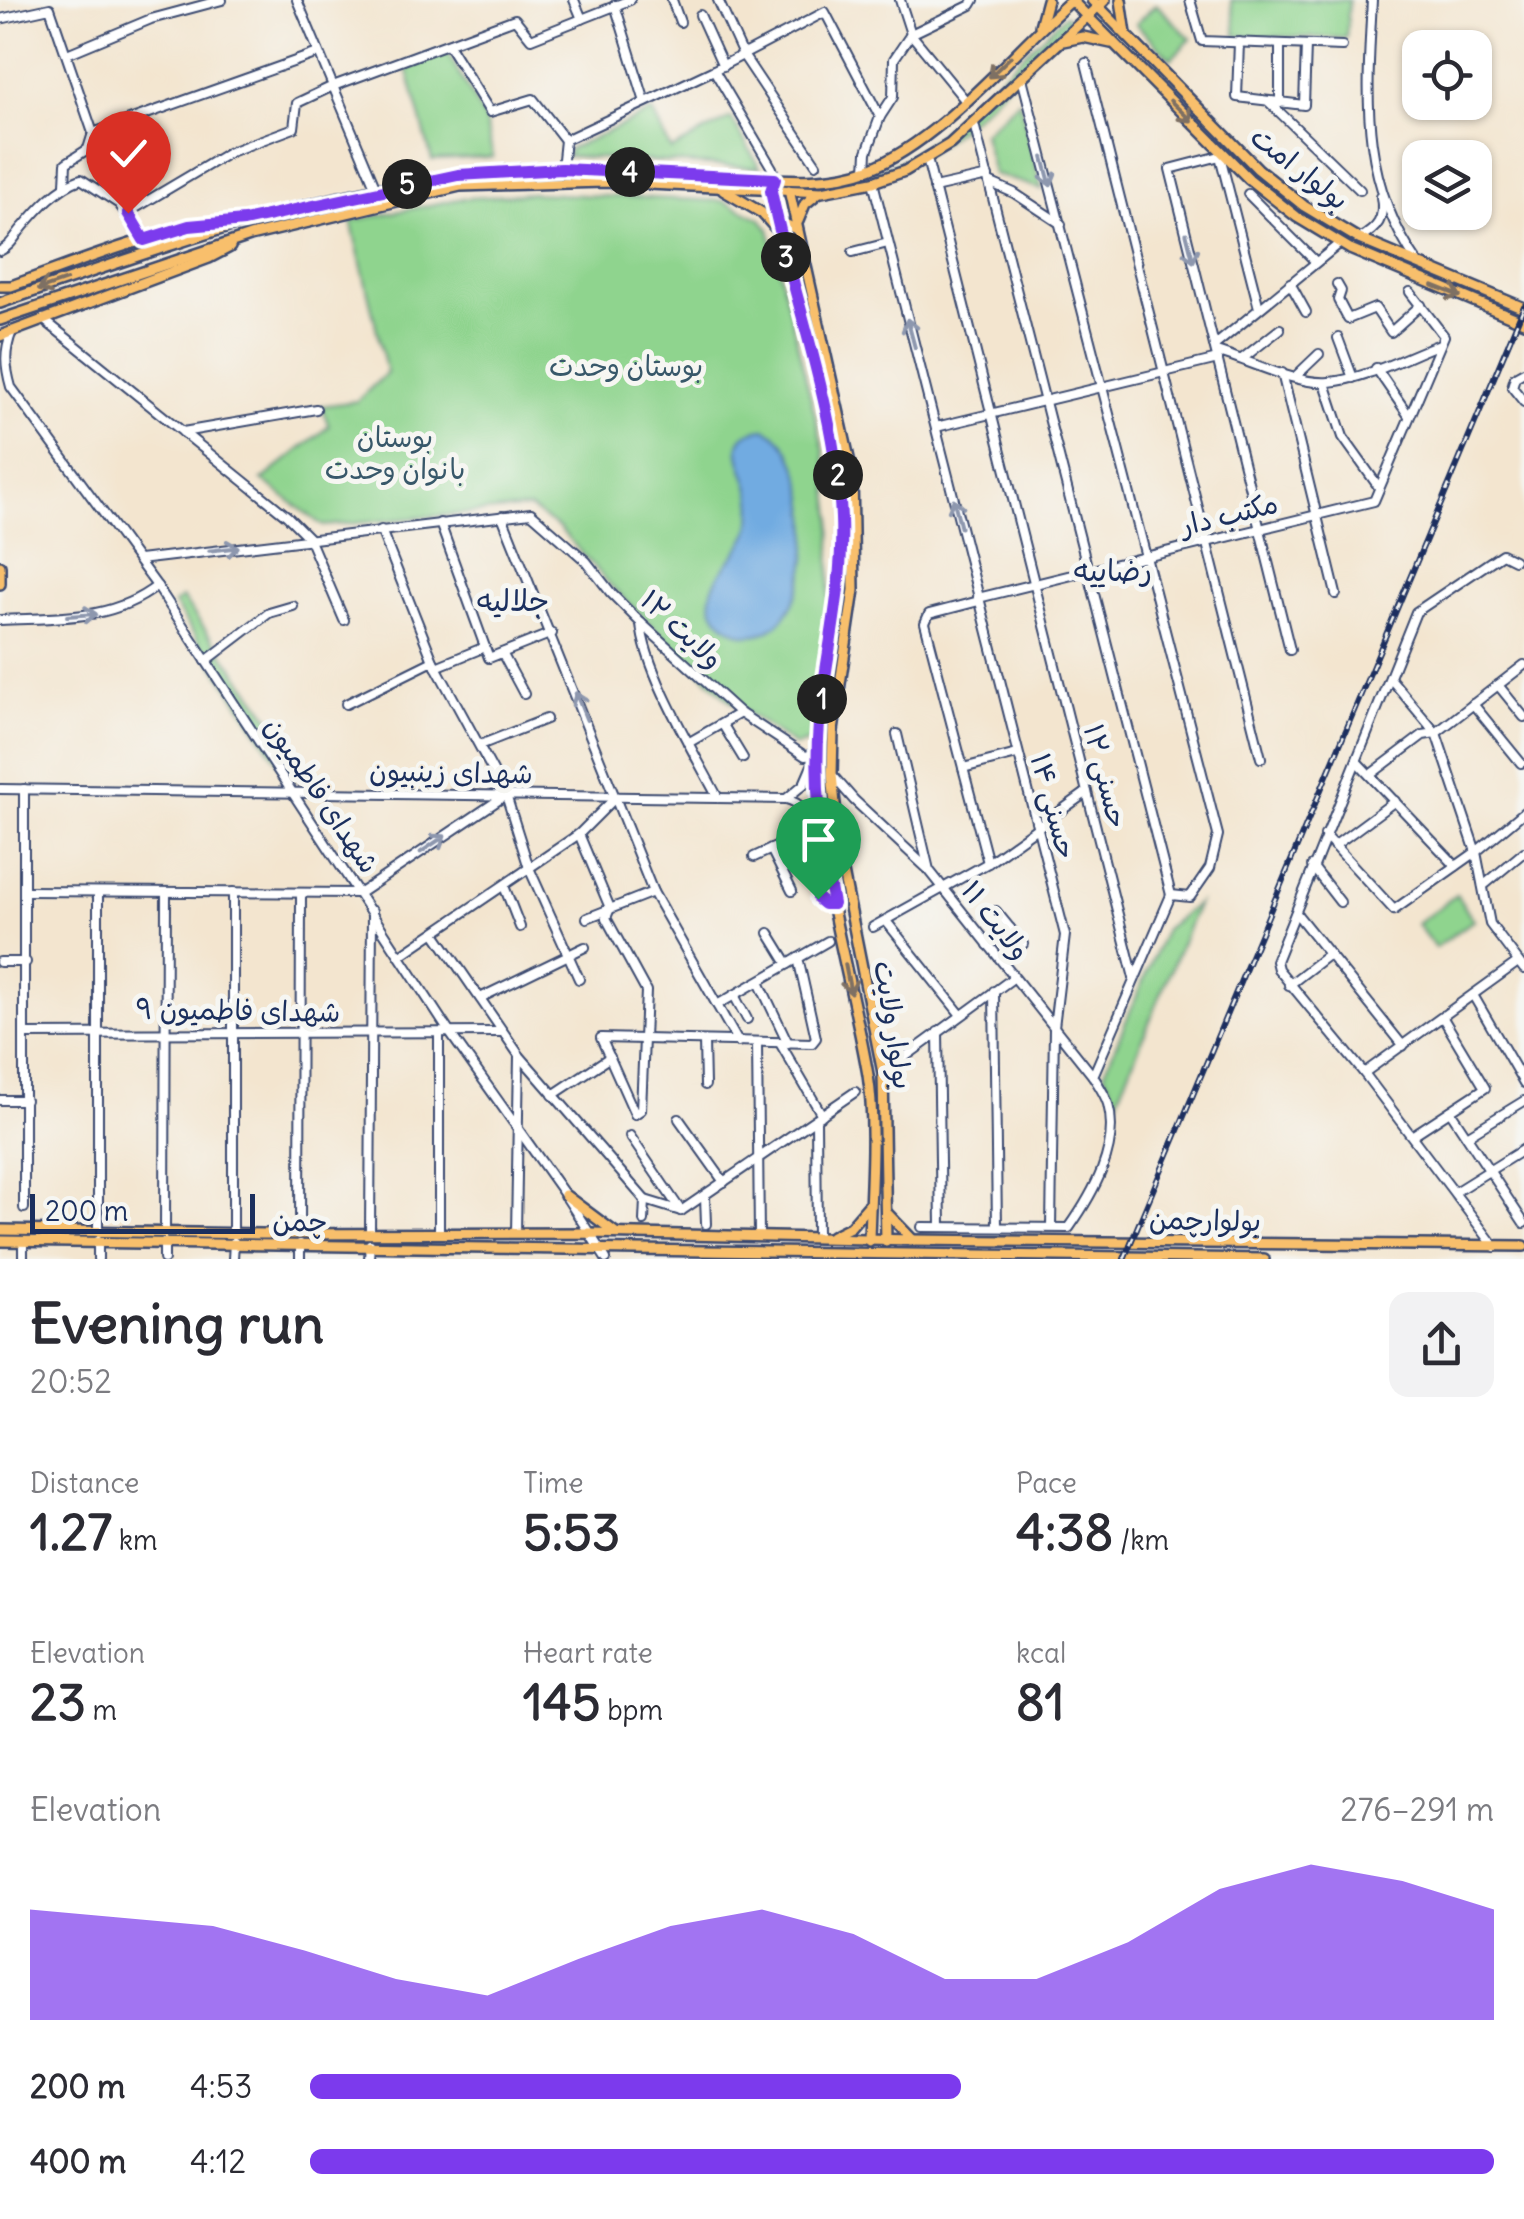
<!DOCTYPE html>
<html lang="en">
<head>
<meta charset="utf-8">
<style>
	body { margin:0; font-family:Delius,"Playpen Sans Arabic",sans-serif; background:#f2f2f3; color:#2b2b33; height:100vh; display:flex; flex-direction:column; font-size:38px; white-space:nowrap }
	* { box-sizing:border-box; margin:0 }
	p { font-size:32px; color:#7c7c81 }
	.icon { flex:none; width:55px; height:55px; fill:none; stroke:currentColor; stroke-width:2; stroke-linecap:round; stroke-linejoin:round }
	.map { position:relative; height:1259px; overflow:hidden }
	.drawer { display:flex; flex-direction:column; background:#fff; flex:1 }
	.drawer>* { flex:none }
	.tools { position:absolute; left:1402px; top:30px; display:grid; gap:20px }
	.tools a { display:grid; place-items:center; width:90px; height:90px; border-radius:20px; background:#fff; box-shadow:0 2px 8px #0004; font-size:50px }
	.scale { position:absolute; left:30px; bottom:25px; width:225px; box-sizing:border-box; padding-left:10px; border:5px solid #1b2f5e; border-top:0; font-size:28px; line-height:35px; white-space:nowrap; color:#1b2f5e; -webkit-text-stroke:8px #f6f6f2; paint-order:stroke }
	.pin { position:absolute; display:grid; place-items:center; width:85px; height:85px; color:#fff; margin:-102px -42px; border-radius:50% 50% 50% 0; rotate:-45deg; box-shadow:0 0 10px #0007 }
	.pin .icon { rotate:45deg }
	.km { position:absolute; width:50px; height:50px; margin:-25px; border-radius:50%; background:#222; color:#fff; font-size:28px; line-height:50px; text-align:center }
	.round { display:grid; place-items:center; flex:none; width:105px; height:105px; border-radius:20px; background:#f2f2f3 }
	.head { display:flex; align-items:center; justify-content:space-between; height:170px; padding:0 30px }
	h1 { font-size:55px; font-weight:700; line-height:75px }
	.metrics { display:grid; grid-template-columns:repeat(3,1fr); gap:15px; height:170px; padding:10px 30px }
	.metrics div { display:grid; align-content:center }
	.metrics b { font-size:50px; font-weight:700 }
	.metrics small { font-size:28px; font-weight:400 }
	.metrics p { font-size:28px }
	.chart { height:280px; padding:20px 30px }
	.chart p { display:flex; justify-content:space-between }
	.chart svg { width:100%; height:180px; margin-top:10px; fill:#7c3aed; opacity:.7 }
	ul { padding:0 30px; list-style:none; font-size:32px }
	li { display:grid; grid-template-columns:160px 120px 1fr; align-items:center; height:75px }
	li i { height:25px; border-radius:12px; background:#7c3aed }
	.map>svg:first-child { display:block }
	.green { fill:#8fd48e; stroke:#558276; stroke-width:2.5 }
	.water { fill:#71abe1; stroke:#466da0; stroke-width:2.5 }
	.lines { fill:none; stroke-linecap:round; stroke-linejoin:round }
	.minor-casing { stroke:#3b4a6f; stroke-width:12 }
	.major-casing { stroke:#3b4a6f; stroke-width:14 }
	.minor { stroke:#fff; stroke-width:8 }
	.major { stroke:#f8bf6c; stroke-width:9 }
	.rail-casing { stroke:#1b2f5e; stroke-width:6 }
	.rail { stroke:#f6f6f2; stroke-width:2.5; stroke-dasharray:8; stroke-linecap:butt }
	.oneway { stroke:#7e7064 }
	.oneway2 { stroke:#8d97ae }
	.route-casing { stroke:#fff; stroke-width:20 }
	.route { stroke:#7c3aed; stroke-width:12 }
	.labels { text-anchor:middle; stroke-width:10; stroke-linejoin:round; paint-order:stroke }
	.street-label { font-size:28px; fill:#1b2f5e; stroke:#f6f6f2 }
	.park-label { font-size:28px; fill:#38586a; stroke:#f6f6f2 }
	.neighbourhood-label { font-size:30px; fill:#1b2f5e; stroke:#f6f6f2 }
</style>
</head>
<body>
<div class="map">
<svg width="1524" height="1259" viewBox="0 0 1524 1259">
	<rect width="100%" height="100%" fill="#f6f6f2"/>
	<filter id="ink" filterUnits="userSpaceOnUse"><feTurbulence type="fractalNoise" baseFrequency=".01" numOctaves="2"/><feDisplacementMap in="SourceGraphic" scale="20" xChannelSelector="R" yChannelSelector="G"/><feConvolveMatrix kernelMatrix="1 2 1 2 8 2 1 2 1" color-interpolation-filters="sRGB"/></filter>
	<filter id="wash" filterUnits="userSpaceOnUse"><feTurbulence type="fractalNoise" baseFrequency=".0048" numOctaves="4" result="noise"/><feDisplacementMap in="SourceGraphic" scale="40" xChannelSelector="R" yChannelSelector="G"/><feGaussianBlur stdDeviation="2.25" result="paint"/><feColorMatrix in="noise" values="0 0 0 0 0 0 0 0 0 0 0 0 0 0 0 0 0 1.4 0 .05"/><feComposite in="paint" operator="in"/></filter>
	<g filter="url(#wash)">
		<rect width="100%" height="100%" fill="#f3e5cf"/>
		<g class="green">
			<path d="M 1231,0 L 1349,0 L 1346,38 L 1236,36 Z"/>
			<path d="M 1156,4 L 1191,39 L 1171,59 L 1136,24 Z"/>
			<path d="M 1065,15 L 1071,19 C 1020,69 972,131 907,164 C 893,171 877,174 863,179 L 863,176 L 901,161 L 942,132 Z"/>
			<path d="M 446,50 L 485,120 L 493,157 L 432,160 L 407,68 Z"/>
			<path d="M 1019,100 L 1042,189 L 993,174 L 983,133 Z"/>
			<path d="M 652,112 L 671,150 L 731,118 L 760,168 L 567,156 L 569,149 Z"/>
			<path d="M 532,193 L 724,201 L 761,219 L 769,229 L 824,451 L 832,517 L 829,602 L 810,741 L 795,746 L 728,699 L 612,587 L 559,528 L 529,508 L 323,526 L 262,480 L 329,426 L 321,406 L 357,401 L 387,373 L 351,221 L 459,199 Z"/>
			<path d="M 182,598 L 316,780 L 287,776 L 174,604 Z"/>
			<path d="M 1456,895 L 1474,920 L 1435,948 L 1417,924 Z"/>
			<path d="M 1198,903 L 1117,1101 L 1104,1073 L 1165,929 Z"/>
		</g>
		<path class="water" d="M 765,429 C 825,453 823,632 751,635 C 741,635 730,629 723,623 C 686,587 744,560 751,524 C 754,511 753,499 749,486 C 742,462 723,433 765,429 Z"/>
	</g>
	<g filter="url(#ink)">
		<g class="lines">
			<defs>
				<g id="minor">
					<path d="M 297,0 L 377,191"/>
					<path d="M 574,0 L 582,19"/>
					<path d="M 672,0 L 680,22"/>
					<path d="M 718,0 L 743,55 L 816,164"/>
					<path d="M 900,0 L 911,34 L 965,100"/>
					<path d="M 1190,0 L 1202,41 L 1342,46"/>
					<path d="M 1372,0 C 1367,96 1359,180 1418,263"/>
					<path d="M 615,5 L 645,102"/>
					<path d="M 700,15 L 723,66"/>
					<path d="M 0,19 L 50,8 L 93,133 L 88,149 L 66,163 L 65,185"/>
					<path d="M 1239,42 L 1237,97 L 1304,105 L 1306,45"/>
					<path d="M 448,44 L 490,112 L 533,99 L 565,140"/>
					<path d="M 1280,44 L 1280,103"/>
					<path d="M 67,54 L 151,19 L 222,0"/>
					<path d="M 1086,63 L 1261,758"/>
					<path d="M 714,70 L 772,168 L 775,179"/>
					<path d="M 1022,78 L 1218,835 L 1210,868 L 1190,897 L 1171,895"/>
					<path d="M 1269,102 L 1360,190"/>
					<path d="M 974,124 L 1171,895"/>
					<path d="M 93,133 L 318,53"/>
					<path d="M 1223,153 L 1220,156 L 1259,308"/>
					<path d="M 1220,156 L 1170,169 L 1290,650"/>
					<path d="M 927,159 L 1134,978"/>
					<path d="M 562,169 L 565,140 L 714,70 L 825,12 L 880,117"/>
					<path d="M 866,170 L 867,152 L 880,117 L 893,97 L 894,59 L 911,34 L 971,5 L 974,0"/>
					<path d="M 873,182 L 1065,935 L 1054,1027 L 1051,1227"/>
					<path d="M 989,182 L 1014,193 L 1061,224"/>
					<path d="M 934,188 L 988,176"/>
					<path d="M 1248,194 L 1316,262"/>
					<path d="M 127,213 L 230,152 L 294,128 L 297,103 L 333,86 L 515,19 L 531,39 L 630,0"/>
					<path d="M 1359,239 C 1378,228 1385,219 1381,197"/>
					<path d="M 0,251 C 12,245 14,237 23,227 C 39,208 58,187 81,179 L 119,204 L 144,239"/>
					<path d="M 853,252 L 888,243"/>
					<path d="M 1290,283 L 1306,312"/>
					<path d="M 1337,284 L 1341,291 L 1338,300 L 1348,319 L 1375,308 L 1391,332 L 1421,305"/>
					<path d="M 43,319 L 287,516 L 309,538 L 344,620"/>
					<path d="M 12,331 C 4,352 5,365 11,387 L 157,586 L 450,1033 L 565,1195 L 606,1259"/>
					<path d="M 1338,338 L 1353,378"/>
					<path d="M 1214,346 L 1339,244"/>
					<path d="M 1216,351 C 1248,360 1296,385 1329,382 C 1366,379 1405,357 1440,344"/>
					<path d="M 1242,359 L 1280,329"/>
					<path d="M 1376,368 L 1409,416"/>
					<path d="M 1524,372 L 1515,377 L 1512,387 L 1524,402"/>
					<path d="M 1282,373 L 1336,594"/>
					<path d="M 1296,376 L 1319,354"/>
					<path d="M 1325,383 L 1343,437 L 1378,486"/>
					<path d="M 936,427 L 1218,359"/>
					<path d="M 183,432 L 316,409"/>
					<path d="M 502,516 L 653,892 L 738,1042"/>
					<path d="M 440,523 L 489,658 L 552,633"/>
					<path d="M 381,530 L 433,661 L 506,795 L 529,868 L 579,979"/>
					<path d="M 978,598 L 1374,501 L 1444,336 L 1410,292"/>
					<path d="M 979,601 L 929,614 L 925,623 L 988,863"/>
					<path d="M 0,620 C 55,617 111,622 157,586"/>
					<path d="M 641,623 C 644,670 695,754 718,798"/>
					<path d="M 502,653 L 524,694"/>
					<path d="M 206,661 L 269,613 L 293,606"/>
					<path d="M 1524,665 L 1436,733 L 1476,852 L 1490,924 L 1524,969"/>
					<path d="M 436,667 L 485,647"/>
					<path d="M 1498,685 L 1524,717"/>
					<path d="M 346,704 L 433,661"/>
					<path d="M 1473,704 L 1521,763"/>
					<path d="M 723,725 L 743,758"/>
					<path d="M 897,734 L 929,870"/>
					<path d="M 688,743 L 740,713"/>
					<path d="M 480,745 L 546,719"/>
					<path d="M 1357,762 L 1456,866"/>
					<path d="M 963,768 L 1017,754"/>
					<path d="M 1370,775 L 1423,735 L 1436,733 L 1390,678"/>
					<path d="M 833,776 L 854,800 L 929,870 L 1093,1076 C 1098,1084 1105,1094 1108,1104 C 1120,1147 1093,1194 1069,1228 L 922,1227"/>
					<path d="M 0,789 L 786,799 L 804,784 L 817,754 L 805,756 L 740,713 L 641,623 L 611,593 L 586,561 L 531,513 L 139,560"/>
					<path d="M 24,789 L 24,1208"/>
					<path d="M 786,799 C 801,803 810,814 818,828"/>
					<path d="M 579,834 L 610,908 L 606,918 L 646,991 L 641,1110 L 635,1114"/>
					<path d="M 1325,835 L 1394,910 L 1476,852 L 1524,812"/>
					<path d="M 1334,846 L 1395,801"/>
					<path d="M 771,849 L 792,891"/>
					<path d="M 754,857 L 800,836 L 804,838 L 818,899 L 824,905 L 833,904"/>
					<path d="M 1312,866 L 1340,902"/>
					<path d="M 504,886 L 520,927"/>
					<path d="M 1483,886 L 1524,852"/>
					<path d="M 26,891 L 360,893 L 506,795"/>
					<path d="M 98,892 L 98,1231"/>
					<path d="M 996,911 L 1023,944"/>
					<path d="M 1296,913 L 1403,1046"/>
					<path d="M 587,918 L 653,892"/>
					<path d="M 886,921 L 961,1015"/>
					<path d="M 873,927 L 988,863 L 1087,792"/>
					<path d="M 435,933 L 519,1055 L 645,1200 L 644,1221"/>
					<path d="M 769,933 L 788,964"/>
					<path d="M 988,945 L 1010,928"/>
					<path d="M 401,955 L 579,834 L 616,797"/>
					<path d="M 0,962 L 26,962"/>
					<path d="M 759,982 L 788,1043"/>
					<path d="M 1289,985 L 1329,954"/>
					<path d="M 994,991 L 997,1227"/>
					<path d="M 734,995 L 747,1019"/>
					<path d="M 1473,995 L 1524,1083"/>
					<path d="M 480,998 L 585,947"/>
					<path d="M 717,1005 L 828,941"/>
					<path d="M 938,1032 L 941,1226"/>
					<path d="M 26,1034 L 502,1032"/>
					<path d="M 704,1041 L 705,1085"/>
					<path d="M 757,1042 L 759,1236"/>
					<path d="M 780,1043 L 822,1115"/>
					<path d="M 883,1073 L 1013,978"/>
					<path d="M 1364,1073 L 1518,962"/>
					<path d="M 1093,1076 L 1171,895"/>
					<path d="M 553,1095 L 610,1057"/>
					<path d="M 0,1100 L 25,1100"/>
					<path d="M 1450,1111 L 1524,1223"/>
					<path d="M 635,1114 L 601,1038 L 812,1043 L 816,1038 L 798,958"/>
					<path d="M 679,1119 L 724,1182"/>
					<path d="M 816,1119 L 817,1238"/>
					<path d="M 1413,1135 L 1485,1088 L 1443,1018"/>
					<path d="M 630,1136 L 681,1211"/>
					<path d="M 1467,1136 L 1524,1101"/>
					<path d="M 1455,1192 L 1524,1149"/>
					<path d="M 705,1197 L 706,1224"/>
					<path d="M 645,1200 L 681,1211"/>
					<path d="M 681,1211 L 855,1092"/>
					<path d="M 165,1233 L 166,892"/>
					<path d="M 439,1233 L 439,1034"/>
					<path d="M 516,1233 L 519,1055"/>
					<path d="M 233,1234 L 233,892"/>
					<path d="M 300,1234 L 301,893"/>
					<path d="M 370,1234 L 372,911"/>
					<path d="M 23,1241 L 23,1259"/>
					<path d="M 98,1241 L 98,1259"/>
					<path d="M 164,1242 L 164,1259"/>
					<path d="M 1495,1247 L 1364,1073 L 1278,969 L 1276,961 L 1416,612 L 1502,554 L 1514,560"/>
					<path d="M 233,1259 L 234,1242"/>
					<path d="M 300,1259 L 300,1244"/>
					<path d="M 369,1259 L 370,1244"/>
				</g>
				<g id="major">
					<path d="M 1071,0 L 1249,179 L 1297,217 L 1350,249 L 1524,322"/>
					<path d="M 1092,0 L 1258,169 L 1304,206 L 1359,239 L 1524,308"/>
					<path d="M 1121,0 L 1126,34"/>
					<path d="M 1040,26 L 1047,0"/>
					<path d="M 1063,41 L 1083,37 L 1111,43"/>
					<path d="M 772,188 L 780,233 L 787,225 L 796,229"/>
					<path d="M 723,190 L 762,213 L 780,233 C 807,339 845,448 841,559 C 838,639 810,719 817,800 C 824,892 852,983 868,1075 C 876,1126 870,1189 869,1241"/>
					<path d="M 789,190 L 852,472 L 854,590 L 833,731 L 832,775 L 841,862 L 883,1073 L 886,1241"/>
					<path d="M 798,221 L 805,204 L 817,194"/>
					<path d="M 0,286 L 11,286 C 82,261 151,231 226,223"/>
					<path d="M 0,303 C 165,247 331,184 506,171 C 581,165 658,173 733,177 C 777,179 827,185 869,169 C 941,141 1012,52 1072,0"/>
					<path d="M 0,320 L 250,236 L 460,186 L 604,182 L 822,192 L 873,182 L 905,171 L 950,144 L 1105,0"/>
					<path d="M 0,336 L 209,258 L 230,247"/>
					<path d="M 0,566 L 0,584"/>
					<path d="M 565,1195 L 616,1233"/>
					<path d="M 886,1212 L 913,1240"/>
					<path d="M 0,1230 L 263,1234 L 590,1233 L 913,1240 L 1524,1246"/>
					<path d="M 832,1236 L 850,1227 L 869,1205"/>
					<path d="M 0,1241 L 1264,1259"/>
				</g>
			</defs>
			<use href="#minor" class="minor-casing"/>
			<use href="#major" class="major-casing"/>
			<use href="#minor" class="minor"/>
			<use href="#major" class="major"/>
			<defs>
				<path id="rail" d="M 1124,1259 L 1524,306"/>
			</defs>
			<use href="#rail" class="rail-casing"/>
			<use href="#rail" class="rail"/>
		</g>
		<defs><path id="oneway-shaft" d="M-6 0H5M1.5-3L5.5 0L1.5 3" fill="none" stroke-width="1.6" stroke-linecap="round" stroke-linejoin="round" transform="scale(2.5)"/></defs>
		<g class="oneway">
			<use href="#oneway-shaft" transform="translate(1000 67) rotate(136)"/>
			<use href="#oneway-shaft" transform="translate(1181 111) rotate(44)"/>
			<use href="#oneway-shaft" transform="translate(52 285) rotate(161)"/>
			<use href="#oneway-shaft" transform="translate(1447 291) rotate(22)"/>
			<use href="#oneway-shaft" transform="translate(848 979) rotate(79)"/>
		</g>
		<g class="oneway2">
			<use href="#oneway-shaft" transform="translate(1047 172) rotate(75)"/>
			<use href="#oneway-shaft" transform="translate(1190 248) rotate(76)"/>
			<use href="#oneway-shaft" transform="translate(911 333) rotate(-105)"/>
			<use href="#oneway-shaft" transform="translate(957 513) rotate(-104)"/>
			<use href="#oneway-shaft" transform="translate(224 549) rotate(-7)"/>
			<use href="#oneway-shaft" transform="translate(82 615) rotate(-4)"/>
			<use href="#oneway-shaft" transform="translate(581 706) rotate(-112)"/>
			<use href="#oneway-shaft" transform="translate(433 844) rotate(-34)"/>
		</g>
	</g>
	<g class="lines" filter="url(#ink)">
		<defs>
			<path id="route" d="M 128,213 L 144,240 L 189,226 L 244,221 L 458,175 L 562,169 L 775,179 L 771,191 C 793,299 836,407 841,518 C 844,588 826,654 819,723 C 814,785 821,843 833,904 L 824,904 L 818,899"/>
		</defs>
		<use href="#route" class="route-casing"/>
		<use href="#route" class="route"/>
	</g>
	<g class="labels">
		<g class="street-label">
			<text transform="translate(1300 168) rotate(38)" y="10">بولوار امت</text>
			<text transform="translate(1229 514) rotate(-14)" y="10">مکتب دار</text>
			<text transform="translate(682 629) rotate(43)" y="10">ولایت ۱۲</text>
			<text transform="translate(451 772) rotate(1)" y="10">شهدای زینبیون</text>
			<text transform="translate(1106 776) rotate(76)" y="10">حسنی ۱۲</text>
			<text transform="translate(322 795) rotate(56)" y="10">شهدای فاطمیون</text>
			<text transform="translate(1054 806) rotate(75)" y="10">حسنی ۱۴</text>
			<text transform="translate(996 920) rotate(52)" y="10">ولایت ۱۱</text>
			<text transform="translate(238 1010) rotate(1)" y="10">شهدای فاطمیون ۹</text>
			<text transform="translate(894 1025) rotate(81)" y="10">بولوار ولایت</text>
			<text transform="translate(1205 1220) rotate(1)" y="10">بولوارچمن</text>
			<text transform="translate(300 1221) rotate(1)" y="10">چمن</text>
		</g>
		<g class="park-label">
			<text x="626" y="376">بوستان وحدت</text>
			<text x="395" y="447">بوستان<tspan x="395" dy="32">بانوان وحدت</tspan></text>
		</g>
		<g class="neighbourhood-label">
			<text x="1113" y="581">رضاییه</text>
			<text x="513" y="611">جلالیه</text>
		</g>
	</g>
</svg>
<div class="tools">
<a><svg class="icon" aria-label="locate" viewBox="0 0 24 24"><circle cx="12" cy="12" r="6"/><path d="M12 2v4M12 18v4M2 12h4M18 12h4"/></svg></a>
<a><svg class="icon" aria-label="layers" viewBox="0 0 24 24"><path d="M12 4l9 5-9 5-9-5zM3 14l9 5 9-5"/></svg></a>
</div>
<div class="scale">200 m</div>
<div class="pin" style="left:818px;top:899px;background:#1e9e55"><svg class="icon" aria-label="arrive" viewBox="0 0 24 24"><path d="M6 21V4h12l-3 4 3 4H6"/></svg></div>
<div class="pin" style="left:128px;top:213px;background:#d93025"><svg class="icon" aria-label="check" viewBox="0 0 24 24"><path d="M5 12l5 5 9-10"/></svg></div>
<b class="km" style="left:822px;top:699px">1</b>
<b class="km" style="left:838px;top:475px">2</b>
<b class="km" style="left:786px;top:257px">3</b>
<b class="km" style="left:630px;top:172px">4</b>
<b class="km" style="left:407px;top:184px">5</b>
</div>
<section class="drawer">
<div class="head"><div><h1>Evening run</h1><p>20:52</p></div><a class="round"><svg class="icon" aria-label="share" viewBox="0 0 24 24"><path d="M12 15V3M7 8l5-5 5 5M5 13v7h14v-7"/></svg></a></div>
<div class="metrics">
<div><p>Distance</p><b>1.27<small> km</small></b></div>
<div><p>Time</p><b>5:53</b></div>
<div><p>Pace</p><b>4:38<small> /km</small></b></div>
</div>
<div class="metrics">
<div><p>Elevation</p><b>23<small> m</small></b></div>
<div><p>Heart rate</p><b>145<small> bpm</small></b></div>
<div><p>kcal</p><b>81</b></div>
</div>
<div class="chart"><p><span>Elevation</span>276–291 m</p>
<svg viewBox="0 0 160 44" preserveAspectRatio="none"><path d="M0 44V17L10 19L20 21L30 27L40 34L50 38L60 29L70 21L80 17L90 23L100 34L110 34L120 25L130 12L140 6L150 10L160 17V44z"/></svg>
</div>
<ul>
<li><b>200 m</b>4:53<i style="width:55%"></i></li>
<li><b>400 m</b>4:12<i style="width:100%"></i></li>
</ul>
</section>
</body>
</html>
